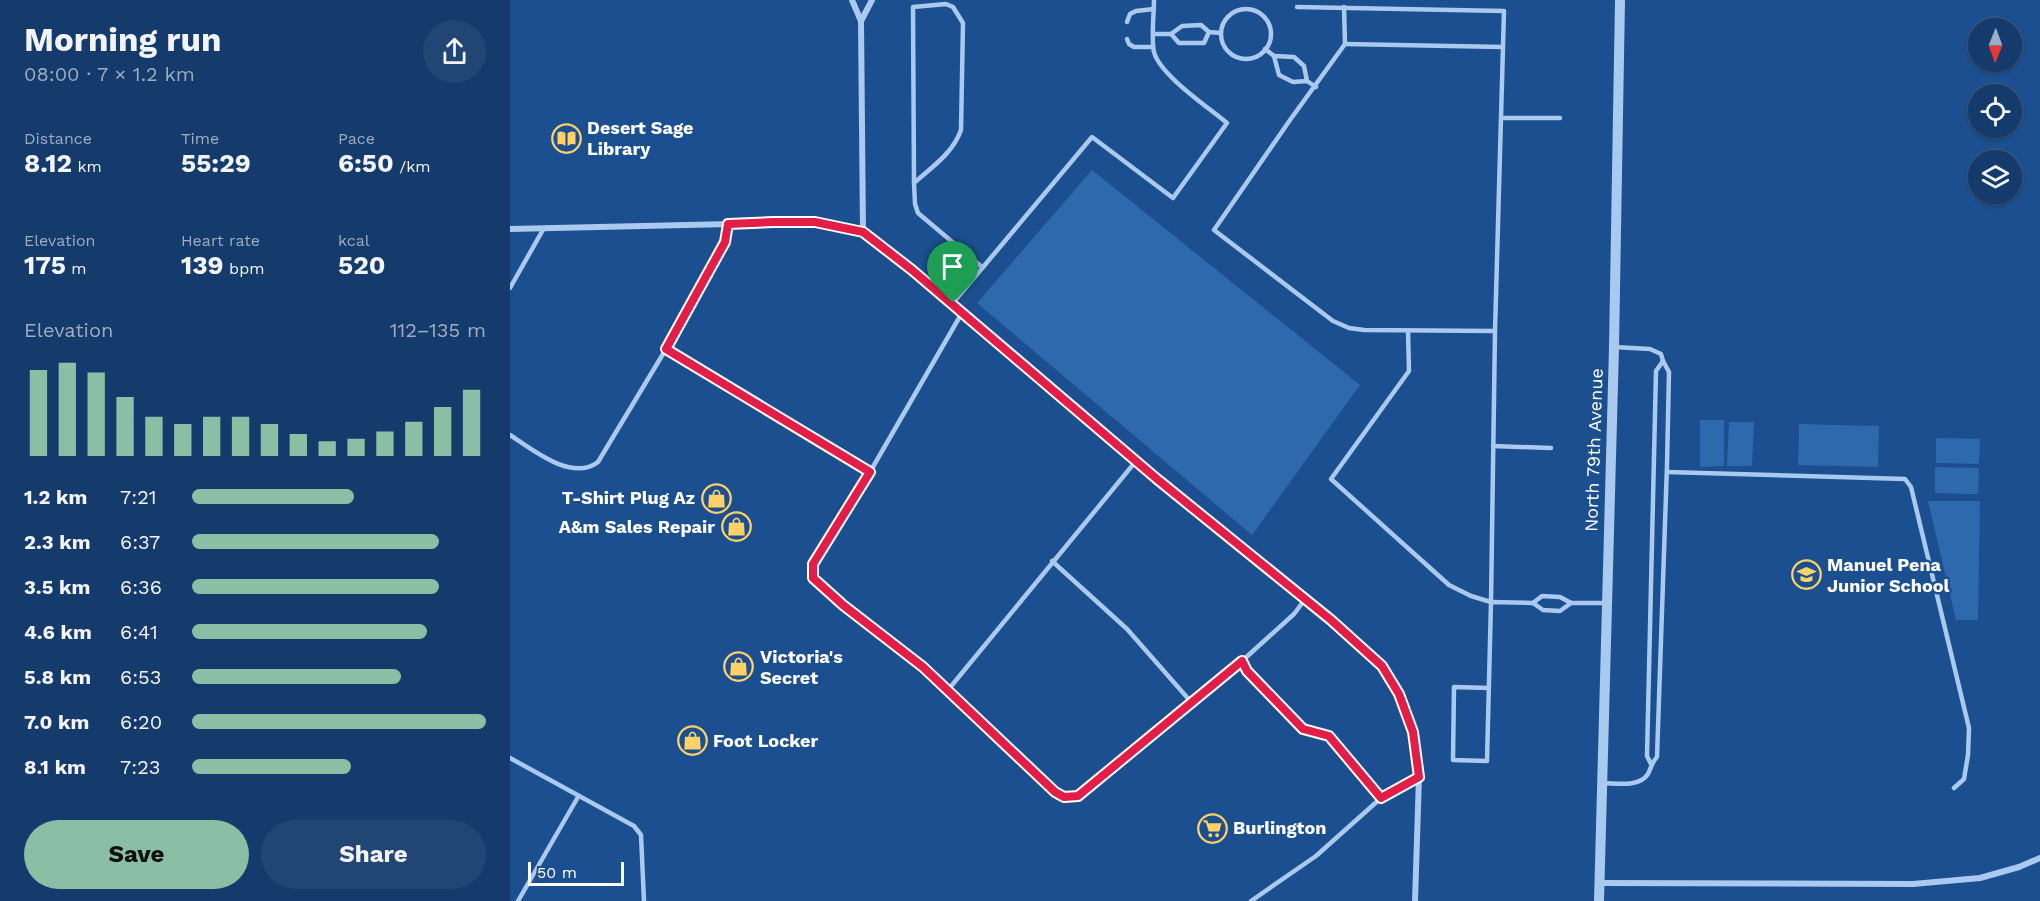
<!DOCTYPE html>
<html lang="en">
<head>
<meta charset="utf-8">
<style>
	body { margin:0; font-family:"Work Sans",sans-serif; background:#214673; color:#f1f3f6; height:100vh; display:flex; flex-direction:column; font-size:22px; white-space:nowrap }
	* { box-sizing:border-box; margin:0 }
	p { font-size:20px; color:#9dadc1 }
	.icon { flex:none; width:33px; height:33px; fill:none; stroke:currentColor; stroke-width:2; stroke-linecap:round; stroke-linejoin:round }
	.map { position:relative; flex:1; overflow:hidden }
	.details { display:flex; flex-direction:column; background:#143b6b; width:510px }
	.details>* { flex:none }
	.needle { width:39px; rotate:181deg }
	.buttons { position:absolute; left:1458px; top:18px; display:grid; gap:12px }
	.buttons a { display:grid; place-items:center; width:54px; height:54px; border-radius:50%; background:#143b6b; box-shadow:0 2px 4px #0004,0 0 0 2px #33557e; font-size:30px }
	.scale { position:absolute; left:18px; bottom:15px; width:96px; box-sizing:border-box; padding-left:6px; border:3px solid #fff; border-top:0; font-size:16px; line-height:21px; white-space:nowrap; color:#fff; -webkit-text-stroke:4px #1b4f8f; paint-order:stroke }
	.pin { position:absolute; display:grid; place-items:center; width:51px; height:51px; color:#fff; margin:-62px -26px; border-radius:50% 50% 50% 0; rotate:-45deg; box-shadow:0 0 6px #0007 }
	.pin .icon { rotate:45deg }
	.round { display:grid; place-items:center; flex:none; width:63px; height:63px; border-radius:32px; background:#214673 }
	.headline { display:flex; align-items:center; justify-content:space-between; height:102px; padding:0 24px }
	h1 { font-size:33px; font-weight:700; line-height:45px }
	.stats { display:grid; grid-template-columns:repeat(3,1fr); gap:9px; height:102px; padding:6px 24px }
	.stats div { display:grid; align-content:center }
	.stats b { font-size:26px; font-weight:700 }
	.stats small { font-size:16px; font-weight:400 }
	.stats p { font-size:16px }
	.chart { height:168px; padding:12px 24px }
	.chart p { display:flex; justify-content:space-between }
	.chart svg { width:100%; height:108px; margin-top:6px; stroke:#8abfa5; stroke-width:6 }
	.button { display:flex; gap:12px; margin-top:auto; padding:12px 24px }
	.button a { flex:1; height:69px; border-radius:36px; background:#8abfa5; color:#111; font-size:24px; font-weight:700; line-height:69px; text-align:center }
	.button a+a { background:#214673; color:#f1f3f6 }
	ul { padding:0 24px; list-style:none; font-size:20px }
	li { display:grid; grid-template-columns:96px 72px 1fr; align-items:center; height:45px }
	li i { height:15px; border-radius:8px; background:#8abfa5 }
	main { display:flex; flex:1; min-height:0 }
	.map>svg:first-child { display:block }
	.green { fill:#2e69ad }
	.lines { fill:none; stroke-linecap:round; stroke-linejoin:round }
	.service { stroke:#a9c9ee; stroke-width:4.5 }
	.minor { stroke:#a9c9ee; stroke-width:6 }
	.tertiary { stroke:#a9c9ee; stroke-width:10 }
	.route-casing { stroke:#fff; stroke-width:12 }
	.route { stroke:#e11d48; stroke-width:8 }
	.labels { text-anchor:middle; stroke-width:5; stroke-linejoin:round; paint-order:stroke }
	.poi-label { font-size:18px; font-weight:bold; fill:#fff; stroke:#1b4f8f; text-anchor:start }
	.street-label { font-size:18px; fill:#fff; stroke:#1b4f8f }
</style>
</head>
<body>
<main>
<section class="details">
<div class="headline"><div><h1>Morning run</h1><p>08:00 · 7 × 1.2 km</p></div><a class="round"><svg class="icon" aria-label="share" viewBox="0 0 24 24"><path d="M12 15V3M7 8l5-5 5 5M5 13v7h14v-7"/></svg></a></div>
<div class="stats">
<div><p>Distance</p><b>8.12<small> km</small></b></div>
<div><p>Time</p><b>55:29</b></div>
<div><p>Pace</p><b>6:50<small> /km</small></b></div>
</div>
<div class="stats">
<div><p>Elevation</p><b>175<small> m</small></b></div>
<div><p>Heart rate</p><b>139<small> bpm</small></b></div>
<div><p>kcal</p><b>520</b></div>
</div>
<div class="chart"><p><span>Elevation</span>112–135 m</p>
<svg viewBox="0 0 160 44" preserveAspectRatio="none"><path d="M5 44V9M15 44V6M25 44V10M35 44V20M45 44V28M55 44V31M65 44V28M75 44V28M85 44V31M95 44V35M105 44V38M115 44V37M125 44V34M135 44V30M145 44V24M155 44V17"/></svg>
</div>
<ul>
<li><b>1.2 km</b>7:21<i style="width:55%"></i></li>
<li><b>2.3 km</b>6:37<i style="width:84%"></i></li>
<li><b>3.5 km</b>6:36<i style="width:84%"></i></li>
<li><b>4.6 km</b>6:41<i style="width:80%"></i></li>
<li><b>5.8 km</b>6:53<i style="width:71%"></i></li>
<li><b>7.0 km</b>6:20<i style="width:100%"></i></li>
<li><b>8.1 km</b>7:23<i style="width:54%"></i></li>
</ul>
<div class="button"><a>Save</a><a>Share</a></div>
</section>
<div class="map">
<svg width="1530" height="901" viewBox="0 0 1530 901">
	<rect width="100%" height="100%" fill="#1b4f8f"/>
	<g class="green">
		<path d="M 582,170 L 850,385 L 742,535 L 467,303 Z"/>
		<path d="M 1190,420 L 1214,420 L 1214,466 L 1190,467 Z"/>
		<path d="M 1219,422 L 1244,422 L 1242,466 L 1217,466 Z"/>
		<path d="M 1289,424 L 1369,426 L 1368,467 L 1288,465 Z"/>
		<path d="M 1426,438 L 1470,439 L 1469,464 L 1426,463 Z"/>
		<path d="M 1425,467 L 1469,468 L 1468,494 L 1425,493 Z"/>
		<path d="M 1418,501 L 1470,501 L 1468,620 L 1446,620 Z"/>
	</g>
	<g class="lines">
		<g class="service">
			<path d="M 787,7 L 994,11 L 985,331 L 981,602 L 961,596 L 939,585 L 821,479 L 899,371 L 898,331"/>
			<path d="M 834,7 L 835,44 L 780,120 L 704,230 L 823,321 L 839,328 L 854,330 L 985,331"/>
			<circle cx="736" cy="34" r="25"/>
			<path d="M 617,22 L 620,14 L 626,11 L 644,9"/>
			<path d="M 644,34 L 661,34 L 672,26 L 691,25 L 699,32 L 711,33"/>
			<path d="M 661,34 L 669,43 L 694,43 L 699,32"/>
			<path d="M 617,39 L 619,44 L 624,47 L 643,47"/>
			<path d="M 835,44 L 993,47"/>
			<path d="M 755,49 L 764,56 L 769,75 L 783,82 L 797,81 L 806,87"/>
			<path d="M 764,56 L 784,57 L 794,66 L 797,81"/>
			<path d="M 991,118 L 1050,118"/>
			<path d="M 404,183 C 422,167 443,153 451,130 L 453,23 L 443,7 L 436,4 L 403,7 L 404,183 L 405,204 L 408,213 L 472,267"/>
			<path d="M 0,288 L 34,228"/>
			<path d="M 443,303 L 582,137 L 663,198 L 717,123 C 698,107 650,75 644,52 C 641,41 644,13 644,0"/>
			<path d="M 453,311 L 360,472 L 303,564 L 303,578 L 333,605 L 413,667 L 545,792 L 554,797 L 568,796 L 732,661 L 784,614 L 796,598"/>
			<path d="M 156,349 L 360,472"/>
			<path d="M 0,435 C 23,450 62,482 88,462 L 156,349 L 215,242 L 218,224"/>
			<path d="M 983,446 L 1041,448"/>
			<path d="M 1157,472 L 1395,479 L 1401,487 L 1459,728 L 1458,755 L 1454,779 L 1444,788"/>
			<path d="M 542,561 L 617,629 L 682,703"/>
			<path d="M 1023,603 L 1032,596 L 1050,597 L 1061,603 L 1097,603"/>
			<path d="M 732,661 L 737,671 L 793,729 L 819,737 L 871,798"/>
			<path d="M 979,688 L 944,687 L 943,760 L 977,761 L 981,602 L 1023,603 L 1033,610 L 1050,611 L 1061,603"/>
			<path d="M 438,690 L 626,461"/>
			<path d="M 0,758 L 124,826 L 131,835 L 134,901"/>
			<path d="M 1141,764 L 1137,756 L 1146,371 L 1153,361"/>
			<path d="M 1092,783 C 1106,783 1129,788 1138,774 C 1141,768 1142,762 1147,757 L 1157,465 L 1159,372 L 1153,361 L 1151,354 L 1140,349 L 1104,347"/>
			<path d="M 8,901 L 68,797"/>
			<path d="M 741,901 L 806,856 L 871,798 L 909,777"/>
		</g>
		<g class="minor">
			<path d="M 342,0 L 351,21 L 353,232"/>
			<path d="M 351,21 L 362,0"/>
			<path d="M 0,229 L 305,222 L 353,232 L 402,269 L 676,503 L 821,619 L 872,666 L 889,694 L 903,732 L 905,746 L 909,777 L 905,901"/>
			<path d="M 1090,883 L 1403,884 L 1470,878 L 1509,867 L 1530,858"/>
		</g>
		<path class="tertiary" d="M 1089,901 L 1104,347 L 1110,0"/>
	</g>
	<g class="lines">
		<defs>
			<path id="route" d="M 263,222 L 305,222 L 353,232 L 402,270 L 647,479 L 821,620 L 872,666 L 889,694 L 903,732 L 909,777 L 871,798 L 819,736 L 793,729 L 737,671 L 732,661 L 568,796 L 554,797 L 545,792 L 413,667 L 333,605 L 303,578 L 303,564 L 360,472 L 156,349 L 215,242 L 218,224 Z"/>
		</defs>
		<use href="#route" class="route-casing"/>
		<use href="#route" class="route"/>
	</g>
	<defs>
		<symbol id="library-ring" viewBox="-11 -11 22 22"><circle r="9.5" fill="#1b4f8f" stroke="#ffd166" stroke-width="1.5"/><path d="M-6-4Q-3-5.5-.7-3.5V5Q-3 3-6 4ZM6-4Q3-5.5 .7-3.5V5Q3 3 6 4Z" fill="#ffd166"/></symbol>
		<symbol id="shop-ring" viewBox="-11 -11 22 22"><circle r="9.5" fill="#1b4f8f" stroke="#ffd166" stroke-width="1.5"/><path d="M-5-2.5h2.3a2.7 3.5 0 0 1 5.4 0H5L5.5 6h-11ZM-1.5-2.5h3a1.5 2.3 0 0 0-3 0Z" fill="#ffd166"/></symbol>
		<symbol id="school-ring" viewBox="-11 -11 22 22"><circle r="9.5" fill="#1b4f8f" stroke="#ffd166" stroke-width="1.5"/><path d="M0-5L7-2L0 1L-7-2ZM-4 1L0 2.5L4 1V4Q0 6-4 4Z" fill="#ffd166"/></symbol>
		<symbol id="supermarket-ring" viewBox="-11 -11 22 22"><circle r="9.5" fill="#1b4f8f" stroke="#ffd166" stroke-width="1.5"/><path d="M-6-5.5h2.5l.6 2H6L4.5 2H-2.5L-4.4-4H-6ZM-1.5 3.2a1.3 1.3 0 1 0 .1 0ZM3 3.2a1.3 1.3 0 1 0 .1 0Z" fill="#ffd166"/></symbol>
	</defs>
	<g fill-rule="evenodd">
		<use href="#library-ring" x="40" y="122" width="33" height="33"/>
		<use href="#shop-ring" x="190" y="482" width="33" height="33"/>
		<use href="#shop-ring" x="210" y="510" width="33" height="33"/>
		<use href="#school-ring" x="1280" y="558" width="33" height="33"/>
		<use href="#shop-ring" x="212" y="650" width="33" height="33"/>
		<use href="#shop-ring" x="166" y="724" width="33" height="33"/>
		<use href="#supermarket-ring" x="686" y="812" width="33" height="33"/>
	</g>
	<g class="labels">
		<g class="poi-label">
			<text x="77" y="134">Desert Sage<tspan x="77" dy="21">Library</tspan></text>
			<text x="185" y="504" text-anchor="end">T-Shirt Plug Az</text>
			<text x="205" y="533" text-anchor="end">A&amp;m Sales Repair</text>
			<text x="1317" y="571">Manuel Pena<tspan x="1317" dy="21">Junior School</tspan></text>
			<text x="250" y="663">Victoria's<tspan x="250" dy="21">Secret</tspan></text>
			<text x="203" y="747">Foot Locker</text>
			<text x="723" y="834">Burlington</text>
		</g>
		<g class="street-label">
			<text transform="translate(1084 450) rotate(-88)" y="6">North 79th Avenue</text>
		</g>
	</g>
</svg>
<div class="buttons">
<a><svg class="needle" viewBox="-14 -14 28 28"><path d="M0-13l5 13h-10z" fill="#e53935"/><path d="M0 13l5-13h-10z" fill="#9dadc1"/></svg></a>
<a><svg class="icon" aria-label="locate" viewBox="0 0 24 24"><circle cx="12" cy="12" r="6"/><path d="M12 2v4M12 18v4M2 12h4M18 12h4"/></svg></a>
<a><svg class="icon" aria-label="layers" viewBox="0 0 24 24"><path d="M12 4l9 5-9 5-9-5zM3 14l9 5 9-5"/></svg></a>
</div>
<div class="scale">50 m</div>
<div class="pin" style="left:443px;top:303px;background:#1e9e55"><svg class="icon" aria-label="arrive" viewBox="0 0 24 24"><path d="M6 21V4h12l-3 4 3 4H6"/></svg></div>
</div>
</main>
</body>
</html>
